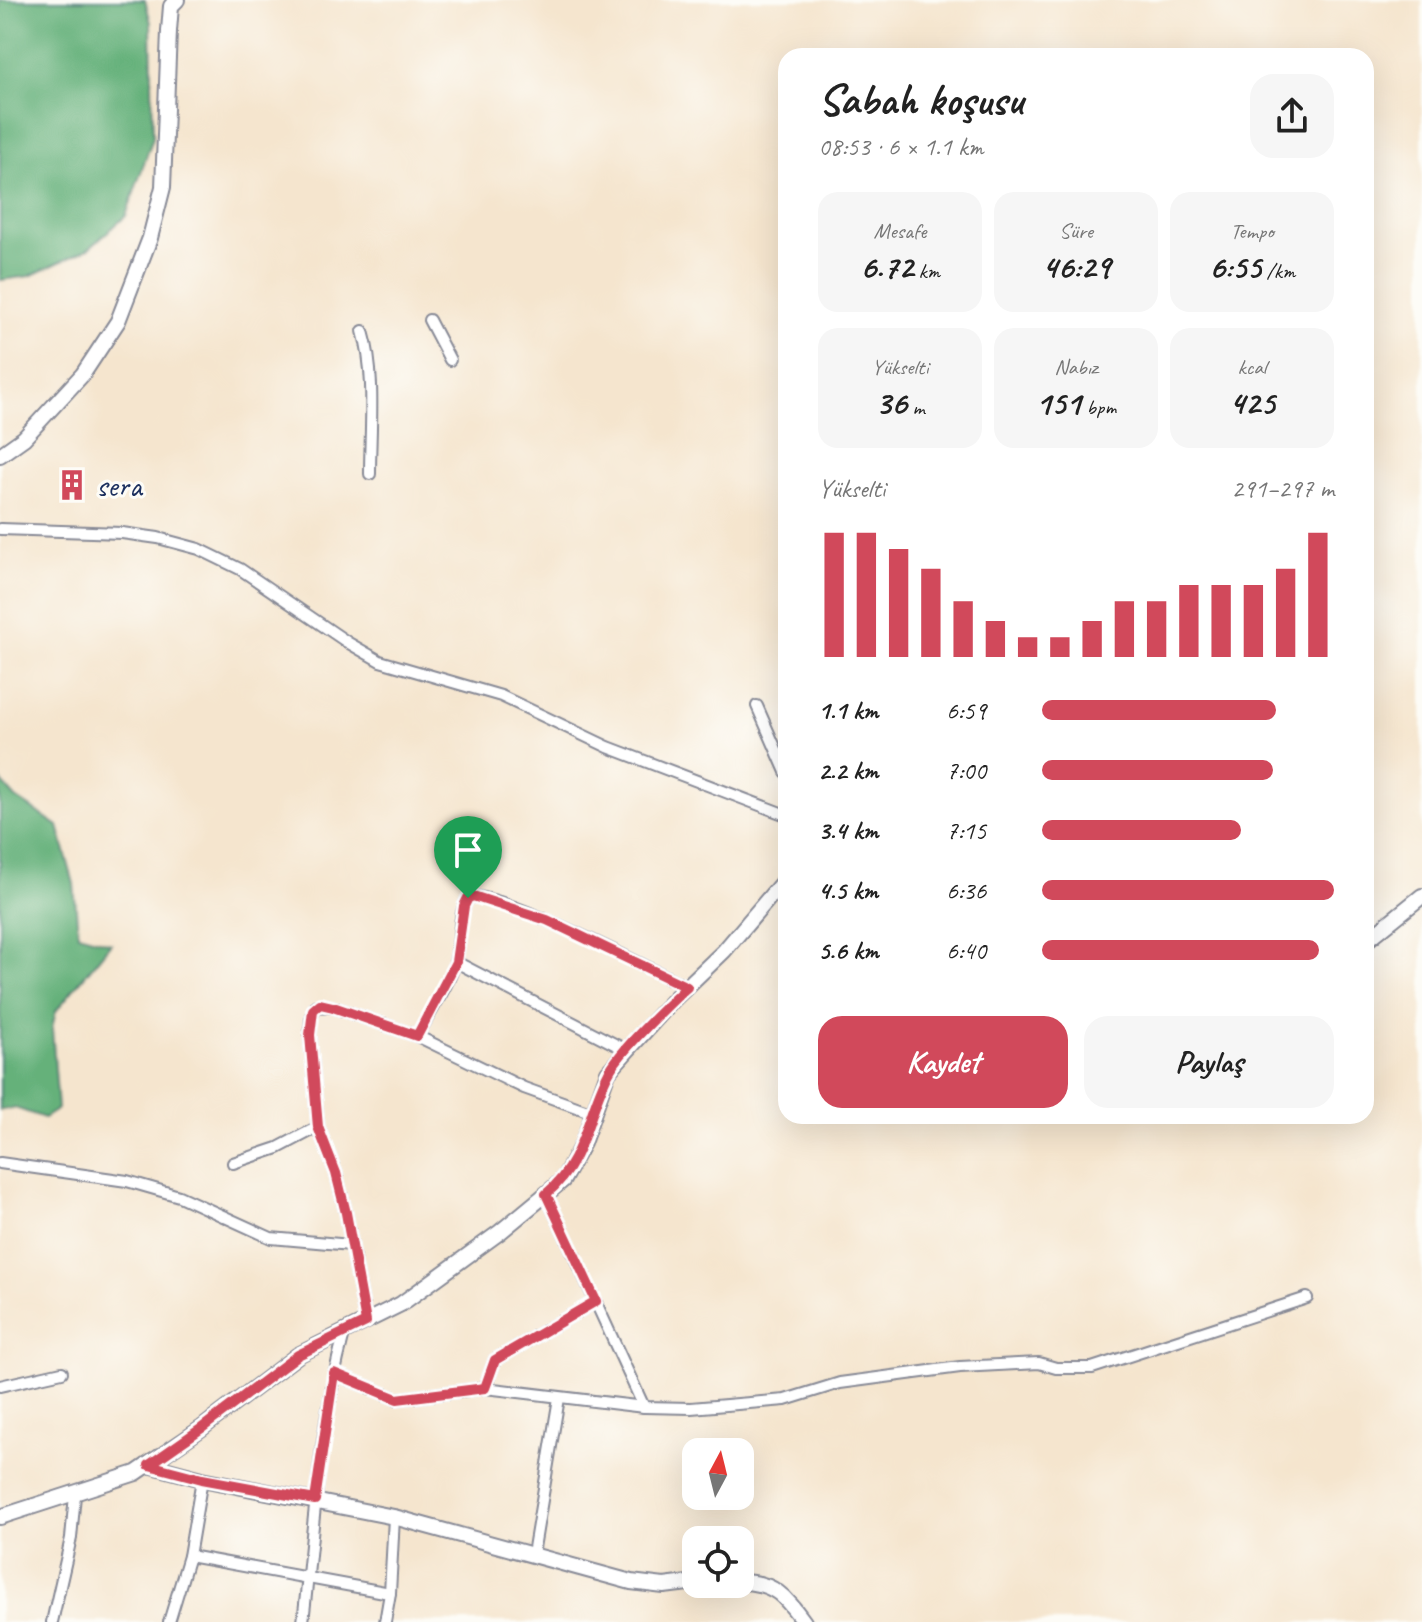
<!DOCTYPE html>
<html lang="tr">
<head>
<meta charset="utf-8">
<style>
	body { margin:0; font-family:Caveat,sans-serif; background:#f6f6f6; color:#222; height:100vh; display:flex; flex-direction:column; font-size:30px; white-space:nowrap }
	* { box-sizing:border-box; margin:0 }
	p { font-size:26px; color:#767676 }
	.icon { flex:none; width:44px; height:44px; fill:none; stroke:currentColor; stroke-width:2; stroke-linecap:round; stroke-linejoin:round }
	.map { position:relative; flex:1; overflow:hidden }
	.details { position:absolute; left:778px; top:48px; width:596px; height:1076px; display:flex; flex-direction:column; background:#fff; border-radius:24px; box-shadow:0 8px 32px #0002 }
	.details>* { flex:none }
	.needle { width:52px; rotate:7deg }
	.controls { position:absolute; left:682px; top:1438px; display:grid; gap:16px }
	.controls a { display:grid; place-items:center; width:72px; height:72px; border-radius:16px; background:#fff; box-shadow:0 8px 32px #0002; font-size:40px }
	.pin { position:absolute; display:grid; place-items:center; width:68px; height:68px; color:#fff; margin:-82px -34px; border-radius:50% 50% 50% 0; rotate:-45deg; box-shadow:0 0 8px #0007 }
	.pin .icon { rotate:45deg }
	.round { display:grid; place-items:center; flex:none; width:84px; height:84px; border-radius:24px; background:#f6f6f6 }
	.summary { display:flex; align-items:center; justify-content:space-between; height:136px; padding:0 40px }
	h1 { font-size:44px; font-weight:700; line-height:60px }
	.figures { display:grid; grid-template-columns:repeat(3,1fr); gap:12px; height:136px; padding:8px 40px }
	.figures div { display:grid; align-content:center; border-radius:20px; background:#f6f6f6; text-align:center }
	.figures b { font-size:34px; font-weight:700 }
	.figures small { font-size:22px; font-weight:400 }
	.figures p { font-size:22px }
	.chart { height:224px; padding:16px 40px }
	.chart p { display:flex; justify-content:space-between }
	.chart svg { width:100%; height:144px; margin-top:8px; stroke:#d1495b; stroke-width:6 }
	.action { display:flex; gap:16px; margin-top:auto; padding:16px 40px }
	.action a { flex:1; height:92px; border-radius:24px; background:#d1495b; color:#fff; font-size:32px; font-weight:700; line-height:92px; text-align:center }
	.action a+a { background:#f6f6f6; color:#222 }
	ul { padding:0 40px; list-style:none; font-size:26px }
	li { display:grid; grid-template-columns:128px 96px 1fr; align-items:center; height:60px }
	li i { height:20px; border-radius:10px; background:#d1495b }
	.map>svg:first-child { display:block }
	.forest { fill:#65b17a; stroke:#40706c; stroke-width:2 }
	.lines { fill:none; stroke-linecap:round; stroke-linejoin:round }
	.minor-casing { stroke:#888a96; stroke-width:14 }
	.tertiary-casing { stroke:#888a96; stroke-width:18 }
	.minor { stroke:#fff; stroke-width:10 }
	.tertiary { stroke:#fff; stroke-width:14 }
	.route-casing { stroke:#fff; stroke-width:16 }
	.route { stroke:#d1495b; stroke-width:10 }
	.labels { text-anchor:middle; stroke-width:6; stroke-linejoin:round; paint-order:stroke }
	.poi-label { font-size:32px; fill:#1b2f5e; stroke:#fdfcf7; text-anchor:start }
</style>
</head>
<body>
<div class="map">
<svg width="1422" height="1622" viewBox="0 0 1422 1622">
	<rect width="100%" height="100%" fill="#fdfcf7"/>
	<filter id="ink" filterUnits="userSpaceOnUse"><feTurbulence type="fractalNoise" baseFrequency=".0125" numOctaves="2"/><feDisplacementMap in="SourceGraphic" scale="16" xChannelSelector="R" yChannelSelector="G"/><feConvolveMatrix kernelMatrix="1 2 1 2 8 2 1 2 1" color-interpolation-filters="sRGB"/></filter>
	<filter id="wash" filterUnits="userSpaceOnUse"><feTurbulence type="fractalNoise" baseFrequency=".006" numOctaves="4" result="noise"/><feDisplacementMap in="SourceGraphic" scale="32" xChannelSelector="R" yChannelSelector="G"/><feGaussianBlur stdDeviation="1.8" result="paint"/><feColorMatrix in="noise" values="0 0 0 0 0 0 0 0 0 0 0 0 0 0 0 0 0 1.4 0 .05"/><feComposite in="paint" operator="in"/></filter>
	<g filter="url(#wash)">
		<rect width="100%" height="100%" fill="#f5e5ce"/>
		<g class="forest">
			<path d="M 0,0 L 145,0 L 151,23 L 153,137 L 126,216 L 88,249 L 30,276 L 0,280 Z"/>
			<path d="M 0,780 L 16,798 L 58,826 L 74,884 L 78,934 L 111,943 L 56,1011 L 52,1028 L 58,1109 L 44,1118 L 15,1108 L 0,1110 Z"/>
		</g>
	</g>
	<g filter="url(#ink)">
		<g class="lines">
			<defs>
				<g id="minor">
					<path d="M 429,320 L 450,360"/>
					<path d="M 363,331 C 376,375 370,428 370,474"/>
					<path d="M 0,529 L 122,533 L 158,538 L 199,549 L 240,569 L 347,642 L 380,661 L 501,696 L 608,747 L 786,815"/>
					<path d="M 757,706 L 786,772"/>
					<path d="M 456,962 L 626,1050"/>
					<path d="M 417,1036 C 428,1016 452,980 456,959 C 460,945 458,910 468,899 C 483,882 661,974 687,987"/>
					<path d="M 0,1163 L 127,1181 L 179,1196 L 271,1238 L 351,1245"/>
					<path d="M 233,1163 L 278,1148 L 318,1127"/>
					<path d="M 546,1194 L 644,1407"/>
					<path d="M 366,1322 L 346,1213 L 336,1173 L 318,1127 L 310,1035 L 311,1019 L 316,1006 L 333,1007 L 417,1036 L 524,1088 L 593,1113"/>
					<path d="M 334,1373 L 397,1399 L 485,1388 L 644,1407 L 691,1408 L 785,1400 L 840,1383 L 960,1367 L 1039,1363 L 1056,1368 L 1092,1368 L 1307,1298"/>
					<path d="M 0,1386 L 62,1372"/>
					<path d="M 485,1388 L 495,1360 L 596,1301"/>
					<path d="M 533,1554 L 559,1398"/>
					<path d="M 189,1556 L 390,1593"/>
					<path d="M 52,1622 L 71,1538 L 75,1495"/>
					<path d="M 169,1622 L 189,1556 L 202,1479"/>
					<path d="M 303,1622 C 314,1526 319,1428 344,1334"/>
					<path d="M 385,1622 L 390,1593 L 394,1517"/>
				</g>
				<g id="tertiary">
					<path d="M 0,455 L 24,438 L 83,374 L 118,321 L 150,238 L 163,187 L 169,31 L 171,6 L 177,0"/>
					<path d="M 1366,941 L 1422,896"/>
					<path d="M 149,1465 L 202,1479 L 394,1517 L 631,1582 L 664,1586 L 696,1582"/>
					<path d="M 0,1517 L 136,1473 L 202,1428 L 298,1355 L 401,1304 L 500,1232 L 563,1180 L 583,1143 L 608,1072 L 674,999 L 724,951 L 786,878"/>
					<path d="M 740,1582 C 774,1582 785,1596 804,1622"/>
				</g>
			</defs>
			<use href="#minor" class="minor-casing"/>
			<use href="#tertiary" class="tertiary-casing"/>
			<use href="#minor" class="minor"/>
			<use href="#tertiary" class="tertiary"/>
		</g>
	</g>
	<g class="lines" filter="url(#ink)">
		<defs>
			<path id="route" d="M 473,896 L 547,920 L 687,987 C 667,1006 619,1051 608,1074 C 587,1115 584,1163 546,1194 L 596,1301 L 495,1360 L 485,1388 L 397,1399 L 334,1373 L 315,1500 L 202,1479 L 149,1465 L 202,1428 L 298,1355 L 366,1322 L 346,1213 L 336,1173 L 318,1127 L 310,1035 L 313,1010 L 320,1004 L 333,1007 L 417,1036 L 456,962 L 464,906 L 468,898 Z"/>
		</defs>
		<use href="#route" class="route-casing"/>
		<use href="#route" class="route"/>
	</g>
	<defs>
		<symbol id="building-bare" viewBox="-9 -9 18 18"><path d="M-4-6H4V6H1V3H-1V6H-4ZM-2.5-4.3h1.7v1.8h-1.7ZM.8-4.3h1.7v1.8H.8ZM-2.5-1h1.7V.8h-1.7ZM.8-1h1.7V.8H.8Z" fill="#d1495b" stroke="#fdfcf7" stroke-width="2.5" paint-order="stroke"/></symbol>
	</defs>
	<g fill-rule="evenodd">
		<use href="#building-bare" x="50" y="463" width="44" height="44"/>
	</g>
	<g class="labels">
		<g class="poi-label">
			<text x="96" y="496">sera</text>
		</g>
	</g>
</svg>
<div class="controls">
<a><svg class="needle" viewBox="-14 -14 28 28"><path d="M0-13l5 13h-10z" fill="#e53935"/><path d="M0 13l5-13h-10z" fill="#767676"/></svg></a>
<a><svg class="icon" aria-label="locate" viewBox="0 0 24 24"><circle cx="12" cy="12" r="6"/><path d="M12 2v4M12 18v4M2 12h4M18 12h4"/></svg></a>
</div>
<div class="pin" style="left:468px;top:898px;background:#1e9e55"><svg class="icon" aria-label="arrive" viewBox="0 0 24 24"><path d="M6 21V4h12l-3 4 3 4H6"/></svg></div>
<section class="details">
<div class="summary"><div><h1>Sabah koşusu</h1><p>08:53 · 6 × 1.1 km</p></div><a class="round"><svg class="icon" aria-label="share" viewBox="0 0 24 24"><path d="M12 15V3M7 8l5-5 5 5M5 13v7h14v-7"/></svg></a></div>
<div class="figures">
<div><p>Mesafe</p><b>6.72<small> km</small></b></div>
<div><p>Süre</p><b>46:29</b></div>
<div><p>Tempo</p><b>6:55<small> /km</small></b></div>
</div>
<div class="figures">
<div><p>Yükselti</p><b>36<small> m</small></b></div>
<div><p>Nabız</p><b>151<small> bpm</small></b></div>
<div><p>kcal</p><b>425</b></div>
</div>
<div class="chart"><p><span>Yükselti</span>291–297 m</p>
<svg viewBox="0 0 160 44" preserveAspectRatio="none"><path d="M5 44V6M15 44V6M25 44V11M35 44V17M45 44V27M55 44V33M65 44V38M75 44V38M85 44V33M95 44V27M105 44V27M115 44V22M125 44V22M135 44V22M145 44V17M155 44V6"/></svg>
</div>
<ul>
<li><b>1.1 km</b>6:59<i style="width:80%"></i></li>
<li><b>2.2 km</b>7:00<i style="width:79%"></i></li>
<li><b>3.4 km</b>7:15<i style="width:68%"></i></li>
<li><b>4.5 km</b>6:36<i style="width:100%"></i></li>
<li><b>5.6 km</b>6:40<i style="width:95%"></i></li>
</ul>
<div class="action"><a>Kaydet</a><a>Paylaş</a></div>
</section>
</div>
</body>
</html>
